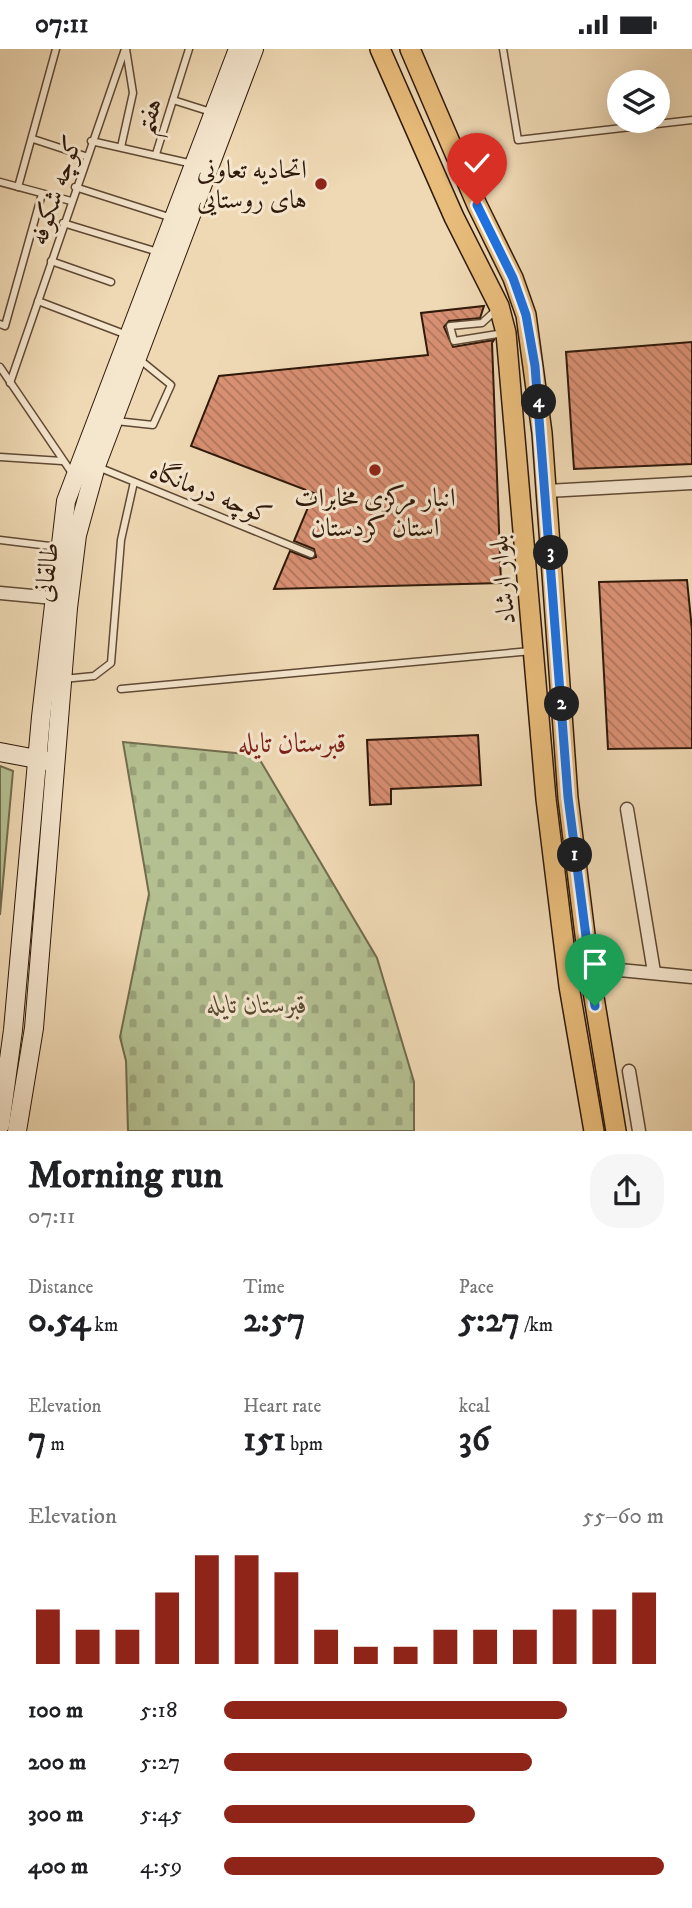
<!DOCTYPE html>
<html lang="en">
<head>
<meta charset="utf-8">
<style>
	body { margin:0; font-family:"IM FELL DW Pica",Amiri,serif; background:#f6f6f6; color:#202124; height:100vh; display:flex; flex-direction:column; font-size:26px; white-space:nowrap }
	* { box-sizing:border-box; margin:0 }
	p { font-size:23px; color:#757577 }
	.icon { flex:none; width:38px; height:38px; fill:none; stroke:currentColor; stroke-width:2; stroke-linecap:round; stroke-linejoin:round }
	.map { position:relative; height:1082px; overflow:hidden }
	.details { display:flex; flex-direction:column; background:#fff; flex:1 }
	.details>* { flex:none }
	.tools { position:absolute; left:607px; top:21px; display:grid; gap:14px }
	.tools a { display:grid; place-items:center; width:63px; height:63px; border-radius:50%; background:#fff; box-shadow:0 7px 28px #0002; font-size:35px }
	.pin { position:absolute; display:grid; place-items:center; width:60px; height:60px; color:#fff; margin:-72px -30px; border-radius:50% 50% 50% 0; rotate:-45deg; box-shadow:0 0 7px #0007 }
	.pin .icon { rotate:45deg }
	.km { position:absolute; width:35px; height:35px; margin:-18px; border-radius:50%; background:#222; color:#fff; font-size:19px; line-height:35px; text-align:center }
	.round { display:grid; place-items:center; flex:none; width:74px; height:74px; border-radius:28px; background:#f6f6f6 }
	.summary { display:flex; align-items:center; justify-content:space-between; height:119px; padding:0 28px }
	h1 { font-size:38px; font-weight:700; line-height:52px }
	.figures { display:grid; grid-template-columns:repeat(3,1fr); gap:10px; height:119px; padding:7px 28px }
	.figures div { display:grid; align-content:center }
	.figures b { font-size:35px; font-weight:700 }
	.figures small { font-size:19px; font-weight:400 }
	.figures p { font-size:19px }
	.chart { height:196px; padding:14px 28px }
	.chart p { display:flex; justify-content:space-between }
	.chart svg { width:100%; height:126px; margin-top:7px; stroke:#8f2418; stroke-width:6 }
	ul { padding:0 28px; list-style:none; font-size:23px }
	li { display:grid; grid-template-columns:112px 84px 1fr; align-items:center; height:52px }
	li i { height:18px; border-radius:9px; background:#8f2418 }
	.status { display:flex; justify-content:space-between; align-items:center; height:49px; padding:0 35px; background:#fff; direction:ltr }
	.status svg { height:19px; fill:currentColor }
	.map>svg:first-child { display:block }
	.cemetery { fill:url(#cemetery-stones); stroke:#726c4e; stroke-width:2 }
	.garden { fill:#b4c091; stroke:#726c4e; stroke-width:2 }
	.building { fill:url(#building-back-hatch); stroke:#2f190a; stroke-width:2 }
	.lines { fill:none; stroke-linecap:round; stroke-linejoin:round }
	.lane-casing { stroke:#5f4934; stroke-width:9 }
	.street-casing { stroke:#5f4934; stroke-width:15 }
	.secondary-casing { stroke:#2f190a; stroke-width:20 }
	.primary-casing { stroke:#2f190a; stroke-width:22 }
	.lane { stroke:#f5e6ce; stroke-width:6 }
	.street { stroke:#f5e6ce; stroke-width:12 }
	.secondary { stroke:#f5e6ce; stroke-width:18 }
	.primary { stroke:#e8bc7a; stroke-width:19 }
	.route-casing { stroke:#fff; stroke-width:14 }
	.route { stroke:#1a73e8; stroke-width:9 }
	.poi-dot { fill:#8f2418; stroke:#f5e6ce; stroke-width:2.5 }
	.labels { text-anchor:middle; stroke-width:6; stroke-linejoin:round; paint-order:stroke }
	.street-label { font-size:26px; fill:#2f190a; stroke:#f5e6ce }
	.poi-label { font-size:26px; fill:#2f190a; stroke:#f5e6ce; text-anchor:end }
	.park-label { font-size:26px; font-style:italic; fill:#574b32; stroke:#f5e6ce }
	.neighbourhood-label { font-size:28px; fill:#7a1f14; stroke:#f5e6ce }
</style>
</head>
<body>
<div class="status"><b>07:11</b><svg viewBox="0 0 49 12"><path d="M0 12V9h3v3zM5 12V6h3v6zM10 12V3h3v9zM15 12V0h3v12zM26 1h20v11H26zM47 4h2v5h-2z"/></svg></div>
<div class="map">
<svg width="692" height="1082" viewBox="0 0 692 1082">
	<defs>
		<pattern id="cemetery-stones" width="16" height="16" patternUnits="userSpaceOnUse" patternTransform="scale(1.75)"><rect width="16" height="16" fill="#b4c091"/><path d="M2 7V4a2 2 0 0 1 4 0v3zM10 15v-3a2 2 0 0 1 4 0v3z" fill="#9ba47c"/></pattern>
		<pattern id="building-back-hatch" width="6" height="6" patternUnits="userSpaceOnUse" patternTransform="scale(1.75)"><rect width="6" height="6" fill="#d99073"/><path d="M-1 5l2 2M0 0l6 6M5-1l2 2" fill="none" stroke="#b0755d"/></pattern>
	</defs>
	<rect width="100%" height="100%" fill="#efd9b4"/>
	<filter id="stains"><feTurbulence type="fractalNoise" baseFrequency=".00286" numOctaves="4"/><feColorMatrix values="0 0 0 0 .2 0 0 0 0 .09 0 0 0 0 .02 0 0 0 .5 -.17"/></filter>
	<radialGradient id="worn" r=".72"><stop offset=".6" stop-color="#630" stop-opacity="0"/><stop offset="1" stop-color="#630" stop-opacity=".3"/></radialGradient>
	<path class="cemetery" d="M 123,693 L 257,706 L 377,909 L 414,1033 L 414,1082 L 128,1082 L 126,1012 L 120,988 L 149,845 Z"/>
	<path class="garden" d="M 0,717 L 13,722 L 0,866 Z"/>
	<g class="building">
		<path d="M 484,257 L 480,269 L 449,272 L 444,278 L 453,298 L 494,291 L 492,294 L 501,534 L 274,540 L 290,502 L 310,510 L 316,508 L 314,500 L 294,492 L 314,444 L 191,397 L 219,327 L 428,306 L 421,264 Z"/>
		<path d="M 692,293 L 692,415 L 574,420 L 566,303 Z"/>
		<path d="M 687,531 L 692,581 L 692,699 L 608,700 L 599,533 Z"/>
		<path d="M 478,686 L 481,736 L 391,740 L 391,755 L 370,756 L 367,691 Z"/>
	</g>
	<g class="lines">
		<defs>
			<g id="lane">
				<path d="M 503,0 L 518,91 L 692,71"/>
				<path d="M 173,51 L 211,63"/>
				<path d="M 33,90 L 85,107"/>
				<path d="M 91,92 L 193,115"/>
				<path d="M 121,98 L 133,44 L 126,0"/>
				<path d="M 156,105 L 189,0"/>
				<path d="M 0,133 L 71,152"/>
				<path d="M 18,138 L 56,0"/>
				<path d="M 75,138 L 172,169"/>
				<path d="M 63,174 L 158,203"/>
				<path d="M 51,212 L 111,233"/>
				<path d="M 38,252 L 127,286"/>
				<path d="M 496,261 L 482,274 L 450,277 L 454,292 L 504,284"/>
				<path d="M 0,275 L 5,277 L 42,145"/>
				<path d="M 0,318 L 74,427"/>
				<path d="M 10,334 L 125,0"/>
				<path d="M 116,372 L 153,376 L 171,336 L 139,310"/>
				<path d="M 0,408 L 62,412"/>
				<path d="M 98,418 L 311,505"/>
				<path d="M 0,491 L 58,498"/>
				<path d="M 63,630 L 94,627 L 111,614 L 121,491 L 134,433"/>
				<path d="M 121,640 L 531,602"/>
			</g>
			<g id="street">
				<path d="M 547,442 L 692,434"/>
				<path d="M 0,544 L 54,549"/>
				<path d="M 627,760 L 654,923"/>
				<path d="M 589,918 L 692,928"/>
				<path d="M 629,1022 L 639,1082"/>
			</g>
			<g id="secondary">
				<path d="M 0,703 L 47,712"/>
				<path d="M 0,1076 L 13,981 L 41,668 L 66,452 L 238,0"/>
				<path d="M 17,1082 L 34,979 L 68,559 L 77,486 L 96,417 L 254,0"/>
			</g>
			<g id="primary">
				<path d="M 380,0 L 454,168 L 499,257 L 506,284 L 546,750 L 569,937 L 594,1082"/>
				<path d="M 410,0 L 477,156 L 513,229 L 526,266 L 542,384 L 568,749 L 589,918 L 616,1082"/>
			</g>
		</defs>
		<use href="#lane" class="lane-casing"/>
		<use href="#street" class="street-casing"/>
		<use href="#secondary" class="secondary-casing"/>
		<use href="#primary" class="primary-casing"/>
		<use href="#lane" class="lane"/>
		<use href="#street" class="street"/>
		<use href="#secondary" class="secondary"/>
		<use href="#primary" class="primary"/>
	</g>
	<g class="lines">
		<defs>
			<path id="route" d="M 477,156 L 513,229 L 526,266 L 535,317 L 568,748 L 595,957"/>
		</defs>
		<use href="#route" class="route-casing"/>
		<use href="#route" class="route"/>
	</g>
	<g class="poi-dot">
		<circle cx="321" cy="135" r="7"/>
		<circle cx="375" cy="421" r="7"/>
	</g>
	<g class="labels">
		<g class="street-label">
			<text transform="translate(148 67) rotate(-73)" y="9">هفتم</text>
			<text transform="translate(55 141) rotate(-71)" y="9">کوچه شکوفه</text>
			<text transform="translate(211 443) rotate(22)" y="9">کوچه درمانگاه</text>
			<text transform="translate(46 523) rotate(-83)" y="9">طالقانی</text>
			<text transform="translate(502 531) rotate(-95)" y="9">بلوار ارشاد</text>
		</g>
		<g class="poi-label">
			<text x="307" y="129">اتحادیه تعاونی<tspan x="307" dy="30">های روستایی</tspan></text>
			<text x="375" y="457" text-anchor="middle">انبار مرکزی مخابرات<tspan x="375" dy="30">استان کردستان</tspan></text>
		</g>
		<g class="park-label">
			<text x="257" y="964">قبرستان تایله</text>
		</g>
		<g class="neighbourhood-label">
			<text x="292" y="703">قبرستان تایله</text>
		</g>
	</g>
	<rect width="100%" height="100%" filter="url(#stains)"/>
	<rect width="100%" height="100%" fill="url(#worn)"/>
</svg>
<div class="tools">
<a><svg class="icon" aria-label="layers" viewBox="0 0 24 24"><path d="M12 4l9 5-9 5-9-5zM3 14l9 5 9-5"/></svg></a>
</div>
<div class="pin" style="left:595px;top:957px;background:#1e9e55"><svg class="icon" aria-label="arrive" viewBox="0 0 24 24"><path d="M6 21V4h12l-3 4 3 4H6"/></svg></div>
<div class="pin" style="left:477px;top:156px;background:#d93025"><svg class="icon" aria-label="check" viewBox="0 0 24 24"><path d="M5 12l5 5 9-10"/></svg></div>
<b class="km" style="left:575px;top:806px">1</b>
<b class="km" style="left:562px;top:655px">2</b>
<b class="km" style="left:551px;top:504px">3</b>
<b class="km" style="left:539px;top:353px">4</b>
</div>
<section class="details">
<div class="summary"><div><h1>Morning run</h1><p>07:11</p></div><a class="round"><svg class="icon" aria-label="share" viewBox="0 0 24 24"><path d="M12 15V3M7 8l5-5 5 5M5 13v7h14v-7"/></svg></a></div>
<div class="figures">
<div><p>Distance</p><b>0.54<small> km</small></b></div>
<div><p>Time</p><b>2:57</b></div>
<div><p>Pace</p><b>5:27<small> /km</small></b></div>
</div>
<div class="figures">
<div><p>Elevation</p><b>7<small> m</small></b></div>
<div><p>Heart rate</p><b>151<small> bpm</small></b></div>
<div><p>kcal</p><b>36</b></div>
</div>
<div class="chart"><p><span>Elevation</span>55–60 m</p>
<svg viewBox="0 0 160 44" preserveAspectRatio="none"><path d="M5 44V25M15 44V32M25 44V32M35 44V19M45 44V6M55 44V6M65 44V12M75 44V32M85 44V38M95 44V38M105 44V32M115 44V32M125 44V32M135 44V25M145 44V25M155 44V19"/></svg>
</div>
<ul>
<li><b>100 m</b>5:18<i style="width:78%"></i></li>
<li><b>200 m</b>5:27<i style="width:70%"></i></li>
<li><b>300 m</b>5:45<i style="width:57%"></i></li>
<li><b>400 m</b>4:59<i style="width:100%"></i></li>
</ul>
</section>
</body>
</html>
